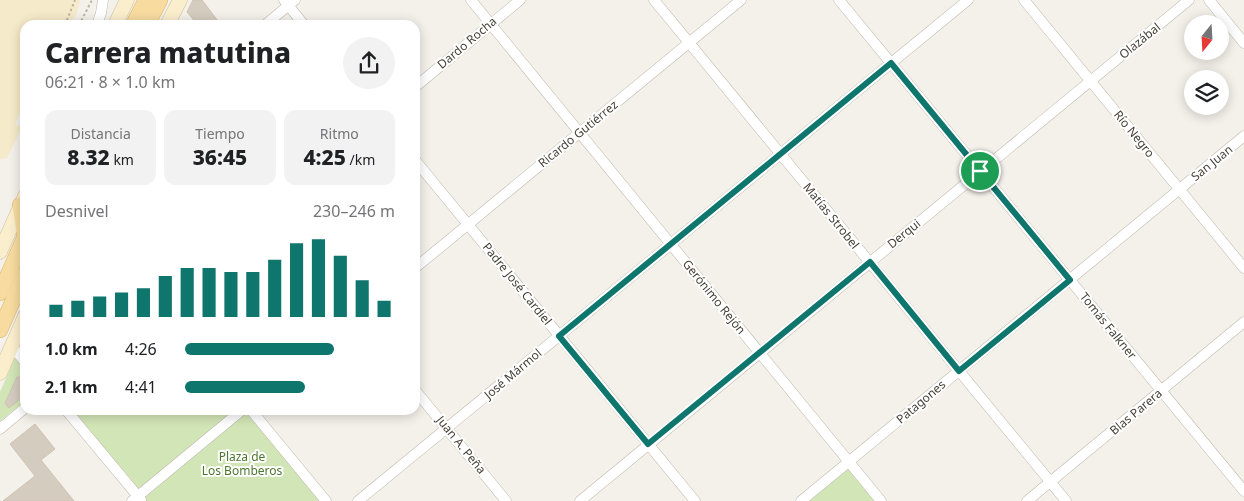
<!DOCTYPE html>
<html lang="es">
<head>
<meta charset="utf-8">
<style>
	body { margin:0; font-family:"Noto Sans",sans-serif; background:#f2f2f2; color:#202124; height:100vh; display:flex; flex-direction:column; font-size:19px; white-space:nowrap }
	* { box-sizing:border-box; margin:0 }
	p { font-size:16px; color:#757577 }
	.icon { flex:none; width:28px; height:28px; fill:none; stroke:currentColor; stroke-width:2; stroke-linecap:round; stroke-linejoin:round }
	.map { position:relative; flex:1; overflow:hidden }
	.details { position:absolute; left:20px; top:20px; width:400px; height:395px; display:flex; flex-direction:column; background:#fff; border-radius:15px; box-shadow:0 2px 12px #0003 }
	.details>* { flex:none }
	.needle { width:32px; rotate:198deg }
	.controls { position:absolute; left:1184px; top:15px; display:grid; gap:10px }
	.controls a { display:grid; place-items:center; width:45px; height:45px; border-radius:50%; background:#fff; box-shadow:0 2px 12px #0003; font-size:25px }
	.pin { position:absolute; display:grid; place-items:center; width:42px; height:42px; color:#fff; margin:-21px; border:2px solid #fff; border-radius:50%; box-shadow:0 1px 5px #0007 }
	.round { display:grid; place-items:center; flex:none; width:52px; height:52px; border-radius:26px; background:#f2f2f2 }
	.head { display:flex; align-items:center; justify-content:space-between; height:85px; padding:0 25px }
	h1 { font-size:28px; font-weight:800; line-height:38px }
	.stats { display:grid; grid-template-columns:repeat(3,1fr); gap:8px; height:85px; padding:5px 25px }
	.stats div { display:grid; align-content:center; border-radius:12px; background:#f2f2f2; text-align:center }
	.stats b { font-size:21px; font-weight:800 }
	.stats small { font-size:14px; font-weight:400 }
	.stats p { font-size:14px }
	.chart { height:140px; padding:10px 25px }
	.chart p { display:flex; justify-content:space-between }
	.chart svg { width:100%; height:90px; margin-top:5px; stroke:#0f766e; stroke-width:6 }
	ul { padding:0 25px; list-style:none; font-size:16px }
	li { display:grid; grid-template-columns:80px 60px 1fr; align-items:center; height:38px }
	li i { height:12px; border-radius:6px; background:#0f766e }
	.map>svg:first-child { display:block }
	.green { fill:#d2e5b6 }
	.sand { fill:#f5eac9 }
	.building { fill:#d5ccc0; stroke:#cfc3b4 }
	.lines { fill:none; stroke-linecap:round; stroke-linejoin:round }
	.street-casing { stroke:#bfb8ad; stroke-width:11 }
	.secondary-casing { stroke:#d0c19c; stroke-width:15 }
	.primary-casing { stroke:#dcb770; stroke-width:16 }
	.path { stroke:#c0b39f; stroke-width:2; stroke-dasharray:2.5 2.5; stroke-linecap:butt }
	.street { stroke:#fff; stroke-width:10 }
	.secondary { stroke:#fbeecd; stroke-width:14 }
	.primary { stroke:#f7db9f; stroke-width:15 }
	.route-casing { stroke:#fff; stroke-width:10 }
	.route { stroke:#0f766e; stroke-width:6 }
	.labels { text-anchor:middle; stroke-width:4; stroke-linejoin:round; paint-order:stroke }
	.street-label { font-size:12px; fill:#474138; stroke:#fff }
	.park-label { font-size:12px; fill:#4d762f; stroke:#fff }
</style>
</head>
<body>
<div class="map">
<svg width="1244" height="501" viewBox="0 0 1244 501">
	<rect width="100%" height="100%" fill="#f4f0ea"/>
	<g class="green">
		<path d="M 15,358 L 25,370 L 25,401 L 0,421 L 0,392 Z"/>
		<path d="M 72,410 L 235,410 L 139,490 Z"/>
		<path d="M 247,410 L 321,501 L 137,501 Z"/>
		<path d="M 848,469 L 874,501 L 809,501 Z"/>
	</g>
	<path class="sand" d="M 0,0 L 80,0 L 77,13 L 70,25 L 25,25 L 25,117 L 19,115 L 15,124 L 22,127 L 7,158 L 0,159 Z"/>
	<g class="building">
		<path d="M 193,0 L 202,0 L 221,25 L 198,25 L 187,12 Z"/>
		<path d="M 17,377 L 23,377 L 25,380 L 25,395 L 9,408 L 5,403 Z"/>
		<path d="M 35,424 L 55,449 L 41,460 L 74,501 L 3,501 L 35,476 L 10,444 Z"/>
	</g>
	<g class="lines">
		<defs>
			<g id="street">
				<path d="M 284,0 L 304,25"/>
				<path d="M 471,0 L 881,501"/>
				<path d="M 654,0 L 1066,501"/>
				<path d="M 839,0 L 1244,491"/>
				<path d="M 1024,0 L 1244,268"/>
				<path d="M 1209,0 L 1244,43"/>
				<path d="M 97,25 L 101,13 L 103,0"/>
				<path d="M 265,25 L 295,0"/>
				<path d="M 415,87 L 520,0"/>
				<path d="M 415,160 L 695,501"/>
				<path d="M 415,268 L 741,0"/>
				<path d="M 12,346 L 25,362"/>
				<path d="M 415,390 L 506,501"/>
				<path d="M 66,410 L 141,500"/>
				<path d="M 251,410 L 326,501"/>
				<path d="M 0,429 L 25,408"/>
				<path d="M 132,501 L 242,410"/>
				<path d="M 358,501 L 968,0"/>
				<path d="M 580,501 L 1189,0"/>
				<path d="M 801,501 L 1244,136"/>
				<path d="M 1027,501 L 1244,322"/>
			</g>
			<g id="secondary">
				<path d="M 115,25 L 127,0"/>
				<path d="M 167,25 L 180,0"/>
				<path d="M 0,252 L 25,196"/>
				<path d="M 0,373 L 25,316"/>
			</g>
			<g id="primary">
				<path d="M 133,25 L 146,0"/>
				<path d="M 147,25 L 160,0"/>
				<path d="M 20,205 L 25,237"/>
				<path d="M 0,293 L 25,236"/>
				<path d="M 0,330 L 25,273"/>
			</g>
		</defs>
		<use href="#street" class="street-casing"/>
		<use href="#secondary" class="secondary-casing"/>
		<use href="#primary" class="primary-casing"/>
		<g class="path">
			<path d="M 65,25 L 75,0"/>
			<path d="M 79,25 L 92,0"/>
		</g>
		<use href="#street" class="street"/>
		<use href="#secondary" class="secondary"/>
		<use href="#primary" class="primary"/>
	</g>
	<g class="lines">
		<defs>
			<path id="route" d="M 891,63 L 1070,280 L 959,371 L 870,262 L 648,444 L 559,336 Z"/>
		</defs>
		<use href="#route" class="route-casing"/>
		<use href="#route" class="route"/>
	</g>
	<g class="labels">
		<g class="street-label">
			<text transform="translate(1140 41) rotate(-39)" y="4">Olazábal</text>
			<text transform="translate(467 43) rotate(-40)" y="4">Dardo Rocha</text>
			<text transform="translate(578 134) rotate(-39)" y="4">Ricardo Gutiérrez</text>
			<text transform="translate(1134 134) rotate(51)" y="4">Río Negro</text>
			<text transform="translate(1212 163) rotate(-39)" y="4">San Juan</text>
			<text transform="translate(831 216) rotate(51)" y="4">Matías Strobel</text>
			<text transform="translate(904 234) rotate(-39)" y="4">Derqui</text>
			<text transform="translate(517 284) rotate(51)" y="4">Padre José Cardiel</text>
			<text transform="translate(714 297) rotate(51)" y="4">Gerónimo Rejón</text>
			<text transform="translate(1108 326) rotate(51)" y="4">Tomás Falkner</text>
			<text transform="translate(513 374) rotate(-40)" y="4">José Mármol</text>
			<text transform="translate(921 402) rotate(-40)" y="4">Patagones</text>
			<text transform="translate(1136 412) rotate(-40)" y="4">Blas Parera</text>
			<text transform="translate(461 445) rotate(51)" y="4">Juan A. Peña</text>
		</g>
		<g class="park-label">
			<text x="242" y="461">Plaza de<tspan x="242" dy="14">Los Bomberos</tspan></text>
		</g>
	</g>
</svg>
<div class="controls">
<a><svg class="needle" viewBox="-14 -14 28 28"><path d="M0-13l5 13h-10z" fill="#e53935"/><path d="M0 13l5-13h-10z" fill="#757577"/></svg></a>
<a><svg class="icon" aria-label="layers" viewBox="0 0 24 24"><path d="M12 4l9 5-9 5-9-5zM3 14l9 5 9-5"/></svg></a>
</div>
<div class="pin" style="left:980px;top:171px;background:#1e9e55"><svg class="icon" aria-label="arrive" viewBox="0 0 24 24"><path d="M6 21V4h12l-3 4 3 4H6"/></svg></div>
<section class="details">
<div class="head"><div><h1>Carrera matutina</h1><p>06:21 · 8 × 1.0 km</p></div><a class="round"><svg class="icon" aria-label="share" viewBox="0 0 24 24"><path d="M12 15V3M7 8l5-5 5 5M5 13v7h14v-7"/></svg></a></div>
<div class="stats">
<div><p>Distancia</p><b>8.32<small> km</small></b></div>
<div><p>Tiempo</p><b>36:45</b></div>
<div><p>Ritmo</p><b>4:25<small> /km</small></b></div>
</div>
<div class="chart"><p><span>Desnivel</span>230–246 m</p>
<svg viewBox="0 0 160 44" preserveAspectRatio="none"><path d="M5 44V38M15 44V36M25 44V34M35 44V32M45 44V30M55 44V24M65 44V20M75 44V20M85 44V22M95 44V22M105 44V16M115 44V8M125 44V6M135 44V14M145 44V26M155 44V36"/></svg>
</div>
<ul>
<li><b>1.0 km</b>4:26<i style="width:71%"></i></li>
<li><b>2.1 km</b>4:41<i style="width:57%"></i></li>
</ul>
</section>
</div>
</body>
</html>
